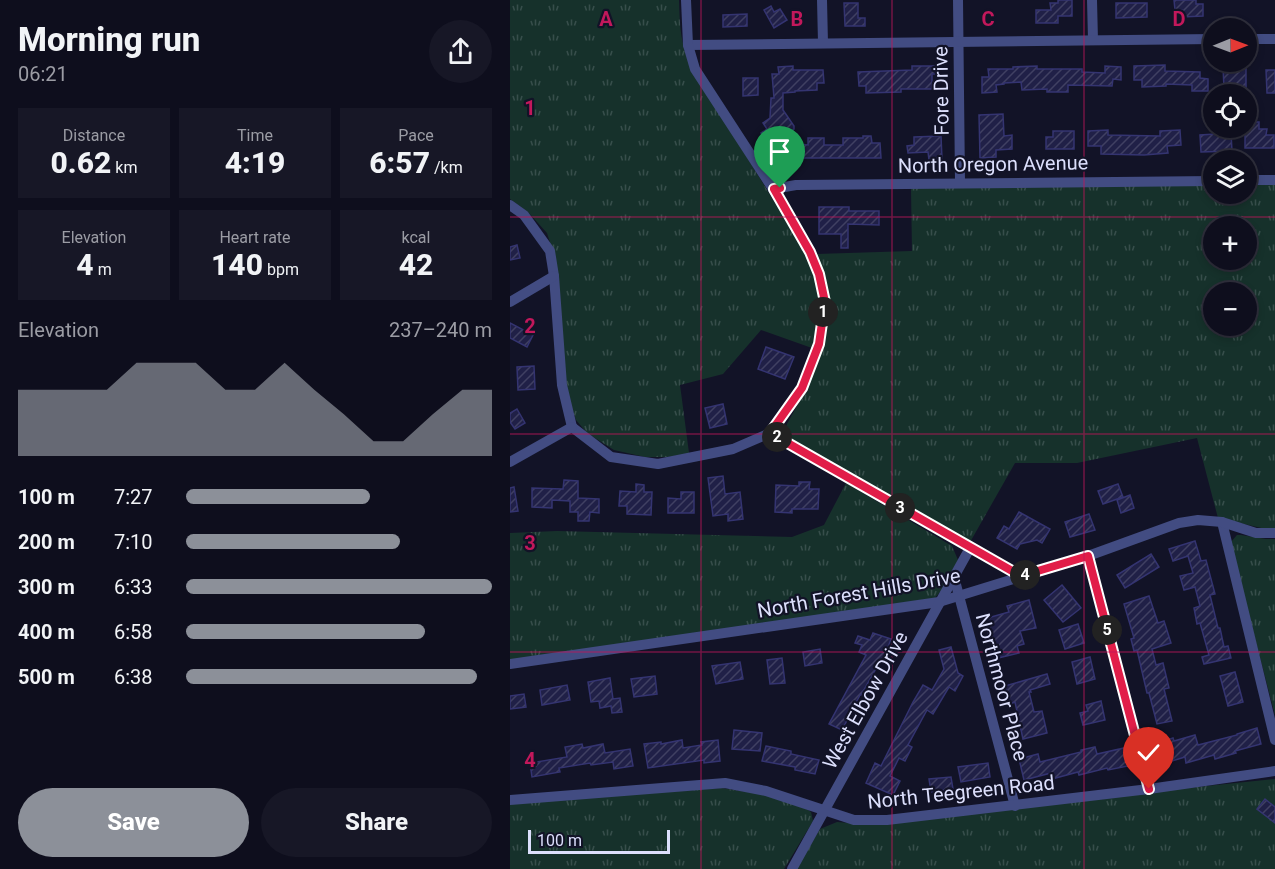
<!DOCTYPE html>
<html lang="en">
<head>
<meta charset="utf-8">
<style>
	body { margin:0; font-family:Roboto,sans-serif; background:#171726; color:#f1f3f6; height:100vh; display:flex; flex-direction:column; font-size:22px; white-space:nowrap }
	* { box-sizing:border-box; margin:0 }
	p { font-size:20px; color:#9b9ca4 }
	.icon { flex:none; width:33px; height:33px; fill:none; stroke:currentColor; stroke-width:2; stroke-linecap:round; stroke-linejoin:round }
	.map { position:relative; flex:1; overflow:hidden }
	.panel { display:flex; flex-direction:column; background:#0e0e1d; width:510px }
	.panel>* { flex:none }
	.needle { width:39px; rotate:89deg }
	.buttons { position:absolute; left:693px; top:18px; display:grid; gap:12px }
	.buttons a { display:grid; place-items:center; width:54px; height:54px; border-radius:50%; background:#0e0e1d; box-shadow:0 3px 9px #0003,0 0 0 2px #2e2e3b; font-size:30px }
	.scale { position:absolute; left:18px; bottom:15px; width:142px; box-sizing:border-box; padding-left:6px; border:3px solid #dcdffc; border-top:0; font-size:16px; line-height:21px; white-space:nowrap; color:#dcdffc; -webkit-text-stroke:4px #121327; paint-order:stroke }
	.pin { position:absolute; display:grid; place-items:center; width:51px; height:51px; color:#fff; margin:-62px -26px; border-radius:50% 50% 50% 0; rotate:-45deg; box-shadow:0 0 6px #0007 }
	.pin .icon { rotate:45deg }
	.km { position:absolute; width:30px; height:30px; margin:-15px; border-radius:50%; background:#222; color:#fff; font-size:16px; line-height:30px; text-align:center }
	.round { display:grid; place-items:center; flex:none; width:63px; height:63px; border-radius:32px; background:#171726 }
	.headline { display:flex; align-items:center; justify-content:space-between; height:102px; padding:0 18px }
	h1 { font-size:33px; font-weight:800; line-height:45px }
	.stats { display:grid; grid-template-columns:repeat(3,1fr); gap:9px; height:102px; padding:6px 18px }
	.stats div { display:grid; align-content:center; border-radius:0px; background:#171726; text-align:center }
	.stats b { font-size:30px; font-weight:800 }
	.stats small { font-size:16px; font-weight:400 }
	.stats p { font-size:16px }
	.chart { height:168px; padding:12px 18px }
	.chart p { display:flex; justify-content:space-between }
	.chart svg { width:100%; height:108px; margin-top:6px; fill:#8c9099; opacity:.7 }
	.action { display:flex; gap:12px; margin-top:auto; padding:12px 18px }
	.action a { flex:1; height:69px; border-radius:36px; background:#8c9099; color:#fff; font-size:24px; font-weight:800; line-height:69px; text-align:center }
	.action a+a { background:#171726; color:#f1f3f6 }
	ul { padding:0 18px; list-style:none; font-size:20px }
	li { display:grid; grid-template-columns:96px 72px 1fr; align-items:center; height:45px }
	li i { height:15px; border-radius:8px; background:#8c9099 }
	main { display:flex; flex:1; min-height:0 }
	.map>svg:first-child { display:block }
	.grass { fill:url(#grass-tufts); fill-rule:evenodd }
	.building { fill:url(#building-hatch); stroke:#343471; stroke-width:1.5 }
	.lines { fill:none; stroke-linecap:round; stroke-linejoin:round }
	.street { stroke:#424c82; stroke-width:10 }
	.route-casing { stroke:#fff; stroke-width:12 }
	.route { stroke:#e11d48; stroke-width:8 }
	.grid { fill:none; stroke:#c2185b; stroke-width:1.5; stroke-opacity:0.55 }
	.labels { text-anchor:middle; stroke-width:4.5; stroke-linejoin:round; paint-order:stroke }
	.street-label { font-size:20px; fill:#dcdffc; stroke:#121327 }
	.grid-label { font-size:20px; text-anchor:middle; font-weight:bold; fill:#c2185b; stroke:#121327; stroke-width:4.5; stroke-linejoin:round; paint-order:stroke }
</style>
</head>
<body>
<main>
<section class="panel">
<div class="headline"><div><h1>Morning run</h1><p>06:21</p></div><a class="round"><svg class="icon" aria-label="share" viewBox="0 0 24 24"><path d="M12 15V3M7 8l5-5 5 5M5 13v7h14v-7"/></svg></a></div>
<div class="stats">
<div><p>Distance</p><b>0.62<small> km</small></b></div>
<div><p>Time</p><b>4:19</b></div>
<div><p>Pace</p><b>6:57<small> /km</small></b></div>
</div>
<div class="stats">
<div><p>Elevation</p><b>4<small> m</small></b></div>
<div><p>Heart rate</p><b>140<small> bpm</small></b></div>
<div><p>kcal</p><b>42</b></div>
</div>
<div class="chart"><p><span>Elevation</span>237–240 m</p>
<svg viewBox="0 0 160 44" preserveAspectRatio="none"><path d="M0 44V17L10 17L20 17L30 17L40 6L50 6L60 6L70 17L80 17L90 6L100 17L110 27L120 38L130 38L140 27L150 17L160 17V44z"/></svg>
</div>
<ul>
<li><b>100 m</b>7:27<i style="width:60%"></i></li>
<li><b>200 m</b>7:10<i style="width:70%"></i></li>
<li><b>300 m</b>6:33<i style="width:100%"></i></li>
<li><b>400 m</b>6:58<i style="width:78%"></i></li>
<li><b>500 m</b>6:38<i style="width:95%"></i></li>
</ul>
<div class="action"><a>Save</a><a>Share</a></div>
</section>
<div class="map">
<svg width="765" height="869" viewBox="0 0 765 869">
	<defs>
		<pattern id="grass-tufts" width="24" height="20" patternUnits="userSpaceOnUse" patternTransform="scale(1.5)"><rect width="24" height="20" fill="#16312b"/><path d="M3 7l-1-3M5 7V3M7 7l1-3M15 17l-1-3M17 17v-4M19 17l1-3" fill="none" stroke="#374e4b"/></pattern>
		<pattern id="building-hatch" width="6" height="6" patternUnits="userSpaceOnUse" patternTransform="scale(1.5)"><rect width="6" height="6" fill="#202047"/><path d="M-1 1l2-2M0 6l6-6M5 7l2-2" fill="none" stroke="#404062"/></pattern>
	</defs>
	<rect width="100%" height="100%" fill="#121327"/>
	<g class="grass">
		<path d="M 0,0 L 169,0 C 170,26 170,41 180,65 L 288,240 C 295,253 303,266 306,280 C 311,302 306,326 302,348 L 251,330 L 213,374 L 170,385 L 179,453 L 158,457 L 135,457 L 104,450 L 77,433 L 66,420 L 57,394 L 44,255 L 37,233 L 18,212 L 0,199 Z"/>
		<path d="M 765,183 L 765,529 L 756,529 L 708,518 L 687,438 L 567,463 L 505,463 L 459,544 L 278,439 L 275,430 L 277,424 L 288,404 L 298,382 L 314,275 L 307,254 L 402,251 L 401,188 L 703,184 L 704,194 L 736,194 L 737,184 ZM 704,226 L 736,226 L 736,260 L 704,260 ZM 704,292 L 736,292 L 736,326 L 704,326 Z"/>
		<path d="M 336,483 L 442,546 L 448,560 L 430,592 L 425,598 L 0,661 L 0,533 L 47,531 L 282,537 L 314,525 Z"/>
		<path d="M 727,535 L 731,535 L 756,539 L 765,539 L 765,715 L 721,546 L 721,542 Z"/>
		<path d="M 765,779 L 765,869 L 286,869 L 310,829 L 327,822 L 339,823 Z"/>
		<path d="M 211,788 L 251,794 L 295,808 L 301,812 L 303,821 L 274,869 L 0,869 L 0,803 Z"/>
	</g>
	<g class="building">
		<path d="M 548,0 L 562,0 L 562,16 L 548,16 L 548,23 L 526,23 L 526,10 L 541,10 L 540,3 L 548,3 Z"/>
		<path d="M 664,0 L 686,0 L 686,4 L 693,4 L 693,16 L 672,17 L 672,10 L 665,10 Z"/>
		<path d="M 334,3 L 348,3 L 348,18 L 355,18 L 355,26 L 335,26 Z"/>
		<path d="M 606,3 L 637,3 L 637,17 L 606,18 Z"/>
		<path d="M 261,6 L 264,12 L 270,9 L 277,20 L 264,28 L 254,10 Z"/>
		<path d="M 237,14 L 237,26 L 213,27 L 213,15 Z"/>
		<path d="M 655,65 L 655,71 L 690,72 L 690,78 L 698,79 L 698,91 L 682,91 L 682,85 L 656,84 L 656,86 L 632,87 L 632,80 L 624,80 L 624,66 Z"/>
		<path d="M 283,66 L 283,70 L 313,70 L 314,83 L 307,83 L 307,90 L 285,91 L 285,92 L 273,93 L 273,110 L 284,126 L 284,129 L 271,138 L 282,138 L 287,145 L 268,158 L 251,133 L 257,129 L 253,123 L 260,118 L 261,98 L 264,98 L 262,74 L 269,74 L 268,67 Z"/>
		<path d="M 402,66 L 429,66 L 429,74 L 422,74 L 422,89 L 391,89 L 391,92 L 356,93 L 356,86 L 349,86 L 348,72 L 402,70 Z"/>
		<path d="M 527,66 L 527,69 L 572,69 L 572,72 L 595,73 L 595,66 L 611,67 L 611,80 L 603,79 L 602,86 L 558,85 L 558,92 L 537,92 L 537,89 L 512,90 L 511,82 L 494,83 L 494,84 L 486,85 L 487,92 L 472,93 L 472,77 L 479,77 L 478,69 L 503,69 L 503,67 Z"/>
		<path d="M 713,67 L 736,67 L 736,88 L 714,88 Z"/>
		<path d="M 756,70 L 765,70 L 765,93 L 757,93 Z"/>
		<path d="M 233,78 L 248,78 L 248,95 L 233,96 Z"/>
		<path d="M 493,114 L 494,136 L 502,135 L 502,149 L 486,150 L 486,157 L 470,158 L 469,115 Z"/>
		<path d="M 736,122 L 749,122 L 749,129 L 757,129 L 756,135 L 764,135 L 764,148 L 735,148 L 735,128 L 736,128 Z"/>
		<path d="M 598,130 L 598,135 L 650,136 L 650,131 L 670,130 L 671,145 L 657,146 L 658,153 L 634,155 L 591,154 L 591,146 L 578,146 L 578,131 Z"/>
		<path d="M 543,131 L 564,131 L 564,149 L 536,149 L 536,137 L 543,137 Z"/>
		<path d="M 721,133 L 722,151 L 691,152 L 690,135 Z"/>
		<path d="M 353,136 L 361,136 L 362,143 L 370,143 L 371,158 L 291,158 L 290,144 L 298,145 L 298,138 L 314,138 L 314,145 L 333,145 L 333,138 L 353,138 Z"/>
		<path d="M 431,136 L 432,159 L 419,160 L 418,152 L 398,153 L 397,146 L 404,145 L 404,137 Z"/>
		<path d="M 309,207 L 339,207 L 339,211 L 369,211 L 369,225 L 338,224 L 338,248 L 331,248 L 331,234 L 309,234 Z"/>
		<path d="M 7,245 L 10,258 L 0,260 L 0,247 Z"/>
		<path d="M 0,323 L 23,335 L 17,347 L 0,338 Z"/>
		<path d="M 256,347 L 284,357 L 275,379 L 248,369 Z"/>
		<path d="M 24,366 L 25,389 L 8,390 L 7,367 Z"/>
		<path d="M 213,404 L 217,424 L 200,428 L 195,408 Z"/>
		<path d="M 7,409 L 15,423 L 5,429 L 0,422 L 0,413 Z"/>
		<path d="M 213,476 L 215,494 L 230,492 L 233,519 L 218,521 L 218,514 L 203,516 L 198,478 Z"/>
		<path d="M 54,480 L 68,481 L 68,498 L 89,499 L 89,513 L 80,512 L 79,521 L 68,521 L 68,512 L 60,512 L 60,501 L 42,500 L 42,508 L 22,507 L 22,488 L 53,489 Z"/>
		<path d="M 289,482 L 300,482 L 299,489 L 309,489 L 308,509 L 282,509 L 282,513 L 265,512 L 266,485 L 289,486 Z"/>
		<path d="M 126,484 L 134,485 L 134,492 L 142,492 L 141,515 L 117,514 L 117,506 L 109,506 L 110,491 L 126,492 Z"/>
		<path d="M 608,484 L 613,497 L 593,504 L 588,491 Z"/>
		<path d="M 4,487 L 8,511 L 0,512 L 0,488 Z"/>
		<path d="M 171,492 L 184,492 L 184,513 L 158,513 L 158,498 L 171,499 Z"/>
		<path d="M 620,495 L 624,508 L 611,513 L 607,500 Z"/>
		<path d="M 509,512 L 540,529 L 532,543 L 527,540 L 510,544 L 507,549 L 487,538 L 494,526 L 499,529 Z"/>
		<path d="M 579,514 L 585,530 L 560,537 L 555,522 Z"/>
		<path d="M 685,541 L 691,561 L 696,560 L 705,594 L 700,595 L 708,628 L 710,628 L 714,647 L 718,646 L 721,658 L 694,664 L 692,657 L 699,655 L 690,623 L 687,624 L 684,608 L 690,606 L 685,587 L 674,590 L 670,576 L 683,573 L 678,556 L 663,561 L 659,549 Z"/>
		<path d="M 641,554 L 649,567 L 615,588 L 607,575 Z"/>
		<path d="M 552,585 L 571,608 L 553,622 L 534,600 Z"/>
		<path d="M 639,596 L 648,623 L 654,621 L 661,643 L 642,649 L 646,665 L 653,663 L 659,688 L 654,689 L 662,721 L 647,724 L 639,693 L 637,693 L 627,650 L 624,651 L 621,639 L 624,638 L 614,604 Z"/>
		<path d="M 519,600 L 526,628 L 510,631 L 514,644 L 507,646 L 509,653 L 488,658 L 482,636 L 479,637 L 474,619 L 499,612 L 497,606 Z"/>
		<path d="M 568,624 L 574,643 L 555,649 L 549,630 Z"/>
		<path d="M 363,633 L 381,639 L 373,661 L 371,660 L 351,695 L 350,695 L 332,730 L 319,724 L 356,655 L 349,652 L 352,645 L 345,643 L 348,636 L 360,640 Z"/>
		<path d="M 441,647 L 448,673 L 453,676 L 445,691 L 439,687 L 423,714 L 417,710 L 398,745 L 402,747 L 395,761 L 389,758 L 380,776 L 390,781 L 383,795 L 356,783 L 365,763 L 371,766 L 403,702 L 413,685 L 422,690 L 434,669 L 429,650 Z"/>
		<path d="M 310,649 L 312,663 L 295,666 L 293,652 Z"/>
		<path d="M 580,657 L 585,679 L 567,684 L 562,662 Z"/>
		<path d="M 272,658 L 275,683 L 260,684 L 257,660 Z"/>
		<path d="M 230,662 L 233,679 L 206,684 L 202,666 Z"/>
		<path d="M 725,672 L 733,702 L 718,706 L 710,676 Z"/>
		<path d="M 537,674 L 540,684 L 520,690 L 521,692 L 519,692 L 524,712 L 532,711 L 537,733 L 513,739 L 505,702 L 500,704 L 495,686 Z"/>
		<path d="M 145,676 L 147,694 L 124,697 L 121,679 Z"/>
		<path d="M 100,678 L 103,699 L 110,698 L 112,712 L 102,713 L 101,706 L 90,708 L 89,701 L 81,702 L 78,682 Z"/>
		<path d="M 57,685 L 60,700 L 32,705 L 30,690 Z"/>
		<path d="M 14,694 L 16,707 L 0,709 L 0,696 Z"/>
		<path d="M 591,701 L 595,720 L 573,725 L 570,713 L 578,711 L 576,705 Z"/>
		<path d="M 747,728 L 751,744 L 725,751 L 726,753 L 705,759 L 704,755 L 676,763 L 675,757 L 652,764 L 645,744 L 663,738 L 664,741 L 685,735 L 688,745 L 727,735 L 727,734 Z"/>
		<path d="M 224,730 L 252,733 L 250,751 L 222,749 Z"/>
		<path d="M 172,740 L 173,748 L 192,745 L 191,742 L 208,740 L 210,761 L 194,763 L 194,760 L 138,768 L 134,744 L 151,742 L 151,744 Z"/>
		<path d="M 72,744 L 73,748 L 93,744 L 95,753 L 120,749 L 123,766 L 104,769 L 103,762 L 81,765 L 80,763 L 49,768 L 50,772 L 22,777 L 20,763 L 57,757 L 55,747 Z"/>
		<path d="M 256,746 L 281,751 L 281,754 L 309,760 L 305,774 L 285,770 L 285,767 L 252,761 Z"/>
		<path d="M 585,747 L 587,754 L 614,748 L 618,766 L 598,770 L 597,768 L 569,775 L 568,772 L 542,779 L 541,773 L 514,780 L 509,759 L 528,754 L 530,762 L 571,752 L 571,750 Z"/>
		<path d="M 478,763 L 480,777 L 451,782 L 448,767 Z"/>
		<path d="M 441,777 L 443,789 L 421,792 L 419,779 Z"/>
		<path d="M 755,799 L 765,807 L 765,823 L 747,809 Z"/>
	</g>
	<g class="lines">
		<g class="street">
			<path d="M 312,0 L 313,43"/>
			<path d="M 448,0 L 450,182"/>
			<path d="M 582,0 L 583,40"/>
			<path d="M 736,39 L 765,39"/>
			<path d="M 178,45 L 704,39"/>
			<path d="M 736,180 L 765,180"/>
			<path d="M 263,189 L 286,185 L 704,181"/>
			<path d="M 0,205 L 14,215 L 40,251 L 44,276 L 52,385 L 62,427"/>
			<path d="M 0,302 L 44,276"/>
			<path d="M 62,427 L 101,457 L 148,464 L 223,449 L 260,433 L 293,388 L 309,343 L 315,302 L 309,274 L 300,252 L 263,189 L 185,69 L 178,45 L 176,0"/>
			<path d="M 260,433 L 511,576"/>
			<path d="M 0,462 L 62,427"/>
			<path d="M 712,522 L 765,740"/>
			<path d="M 578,556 L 639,789"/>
			<path d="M 444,577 L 505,806"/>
			<path d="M 0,664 L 429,602 L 578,556 L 669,523 L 688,520 L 712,522 L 746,533 L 765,533"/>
			<path d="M 0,800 L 215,783 L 256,791 L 344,820 L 377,820 L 639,789 L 765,771"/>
			<path d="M 282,869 L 460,548"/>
		</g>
	</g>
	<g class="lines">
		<defs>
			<path id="route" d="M 270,188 L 264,189 L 300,252 L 309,274 L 315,302 L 309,344 L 292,388 L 260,433 L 511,576 L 578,556 L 639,789"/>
		</defs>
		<use href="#route" class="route-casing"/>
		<use href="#route" class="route"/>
	</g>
	<path class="grid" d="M 191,0 L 191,869M 382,0 L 382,869M 574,0 L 574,869M 0,217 L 765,217M 0,434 L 765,434M 0,652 L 765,652"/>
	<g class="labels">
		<g class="street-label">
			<text transform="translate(431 91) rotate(-91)" y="7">Fore Drive</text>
			<text transform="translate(483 164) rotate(-1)" y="7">North Oregon Avenue</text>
			<text transform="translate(349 593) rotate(-10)" y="7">North Forest Hills Drive</text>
			<text transform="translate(492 687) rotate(75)" y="7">Northmoor Place</text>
			<text transform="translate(355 700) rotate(-61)" y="7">West Elbow Drive</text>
			<text transform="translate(451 792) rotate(-6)" y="7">North Teegreen Road</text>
		</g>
	</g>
	<g class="grid-label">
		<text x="96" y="26">A</text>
		<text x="287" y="26">B</text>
		<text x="478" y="26">C</text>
		<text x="669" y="26">D</text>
		<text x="20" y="115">1</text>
		<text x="20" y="333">2</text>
		<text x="20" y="550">3</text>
		<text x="20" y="767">4</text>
	</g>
</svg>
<div class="buttons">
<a><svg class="needle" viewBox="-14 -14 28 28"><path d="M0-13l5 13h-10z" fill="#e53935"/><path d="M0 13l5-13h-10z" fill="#9b9ca4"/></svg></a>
<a><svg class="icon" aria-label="locate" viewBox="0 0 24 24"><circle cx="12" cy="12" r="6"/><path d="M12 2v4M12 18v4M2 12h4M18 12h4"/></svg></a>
<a><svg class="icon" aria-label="layers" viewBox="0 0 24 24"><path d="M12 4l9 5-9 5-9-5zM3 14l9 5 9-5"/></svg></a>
<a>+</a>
<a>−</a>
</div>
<div class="scale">100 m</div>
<div class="pin" style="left:270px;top:188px;background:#1e9e55"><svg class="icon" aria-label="arrive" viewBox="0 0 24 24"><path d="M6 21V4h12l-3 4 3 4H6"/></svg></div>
<div class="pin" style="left:639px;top:789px;background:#d93025"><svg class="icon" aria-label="check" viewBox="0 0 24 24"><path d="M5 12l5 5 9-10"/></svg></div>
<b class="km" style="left:313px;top:312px">1</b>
<b class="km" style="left:267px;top:437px">2</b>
<b class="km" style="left:390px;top:508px">3</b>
<b class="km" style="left:515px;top:575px">4</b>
<b class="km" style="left:597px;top:630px">5</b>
</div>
</main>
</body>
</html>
